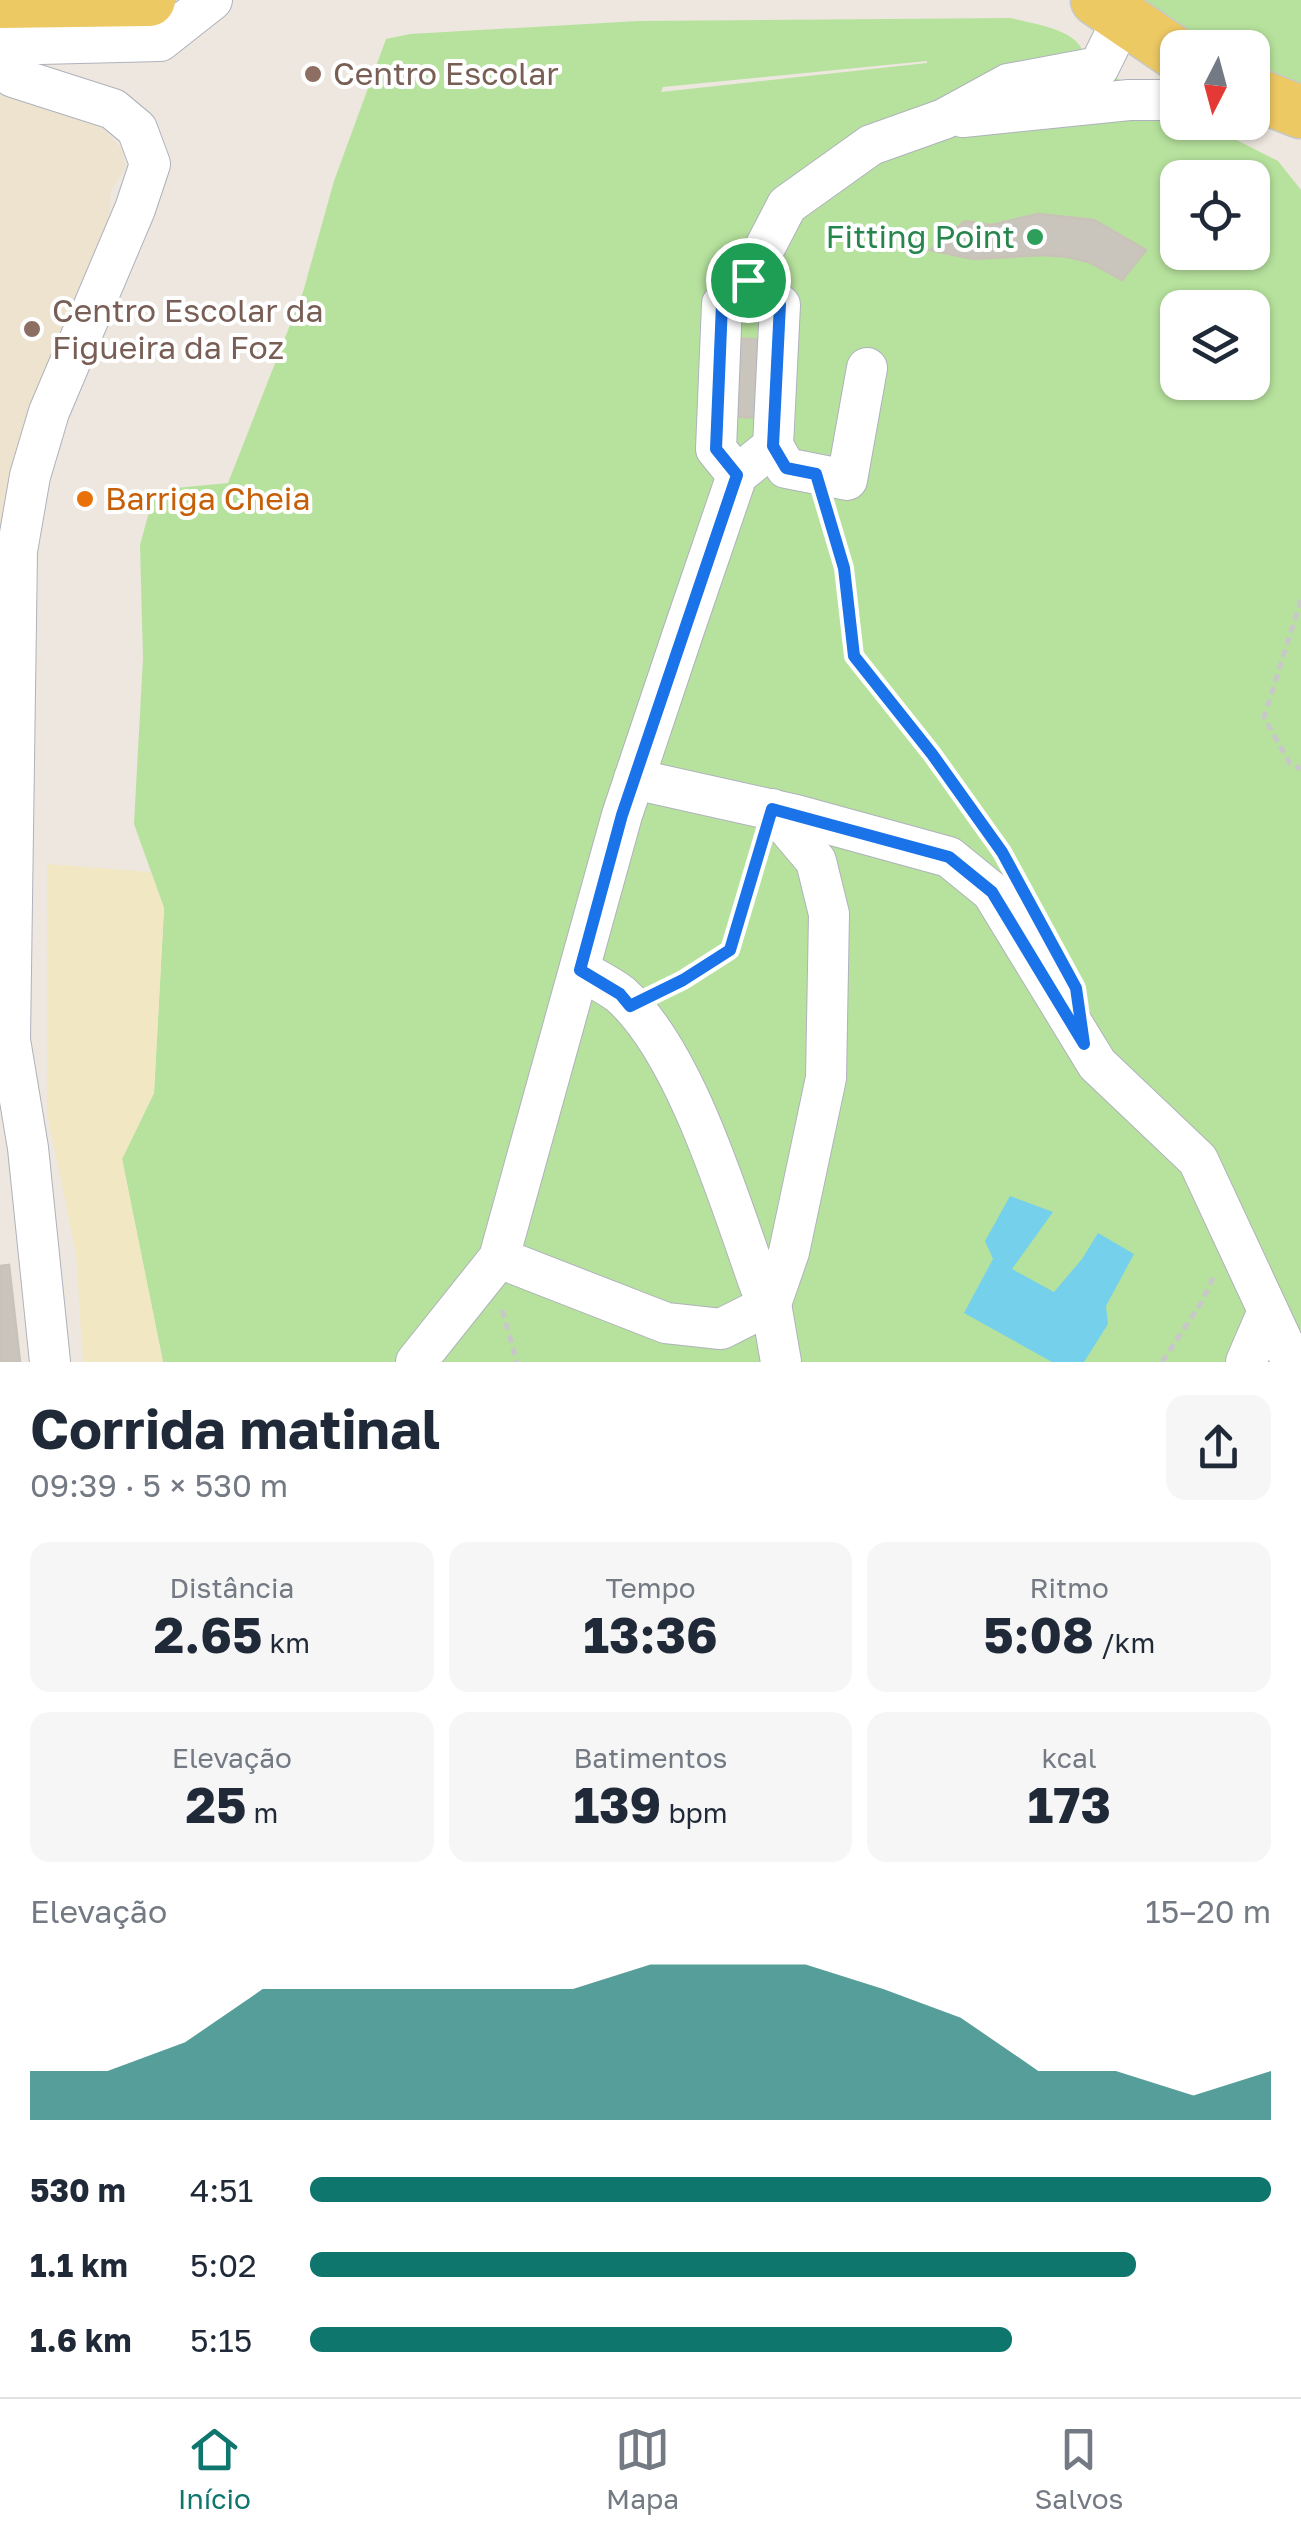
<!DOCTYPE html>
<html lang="pt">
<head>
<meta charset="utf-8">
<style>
	body { margin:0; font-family:"Golos Text",sans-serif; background:#f6f6f7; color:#1f2937; height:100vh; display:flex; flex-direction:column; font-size:38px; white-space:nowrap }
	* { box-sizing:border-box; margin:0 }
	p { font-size:32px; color:#747a83 }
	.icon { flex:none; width:55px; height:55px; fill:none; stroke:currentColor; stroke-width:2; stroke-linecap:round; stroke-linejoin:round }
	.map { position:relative; height:1362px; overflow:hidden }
	.side { display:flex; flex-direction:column; background:#fff; flex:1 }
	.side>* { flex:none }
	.needle { width:65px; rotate:186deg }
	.buttons { position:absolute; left:1160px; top:30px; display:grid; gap:20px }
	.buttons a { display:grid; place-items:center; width:110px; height:110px; border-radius:20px; background:#fff; box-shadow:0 2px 8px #0004; font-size:50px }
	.pin { position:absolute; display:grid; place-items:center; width:85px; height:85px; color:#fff; margin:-42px; border:5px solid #fff; border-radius:50%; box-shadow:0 2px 10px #0007 }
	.round { display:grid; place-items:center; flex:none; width:105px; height:105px; border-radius:20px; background:#f6f6f7 }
	.head { display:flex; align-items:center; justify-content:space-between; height:170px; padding:0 30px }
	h1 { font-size:55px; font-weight:700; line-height:75px }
	.figures { display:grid; grid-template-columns:repeat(3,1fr); gap:15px; height:170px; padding:10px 30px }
	.figures div { display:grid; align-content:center; border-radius:20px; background:#f6f6f7; text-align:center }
	.figures b { font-size:50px; font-weight:700 }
	.figures small { font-size:28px; font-weight:400 }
	.figures p { font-size:28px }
	.chart { height:280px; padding:20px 30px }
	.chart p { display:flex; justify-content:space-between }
	.chart svg { width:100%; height:180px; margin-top:10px; fill:#0f766e; opacity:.7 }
	ul { padding:0 30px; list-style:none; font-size:32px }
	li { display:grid; grid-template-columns:160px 120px 1fr; align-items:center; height:75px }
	li i { height:25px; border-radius:12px; background:#0f766e }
	.tab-bar { display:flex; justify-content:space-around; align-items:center; height:140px; border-top:2px solid #e0e1e3; background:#fff; font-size:28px; color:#747a83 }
	.tab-bar a { display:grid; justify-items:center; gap:5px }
	.tab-bar .active { color:#0f766e }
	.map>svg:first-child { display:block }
	.education { fill:#eee3cf }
	.green { fill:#b7e29d; fill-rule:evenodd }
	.sand { fill:#f1e8c3 }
	.water { fill:#75d0ec }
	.building { fill:#c9c5bd; stroke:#c9c2b8; stroke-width:2.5 }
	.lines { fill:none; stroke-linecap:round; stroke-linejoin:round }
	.minor-casing { stroke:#afb2bc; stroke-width:42 }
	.major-casing { stroke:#c8c8c8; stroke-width:55 }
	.path { stroke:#c8c8c8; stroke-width:5; stroke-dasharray:8 5; stroke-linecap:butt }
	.minor { stroke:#fff; stroke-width:40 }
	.major { stroke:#edc964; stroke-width:52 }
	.route-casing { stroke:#fff; stroke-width:20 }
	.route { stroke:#1a73e8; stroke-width:12 }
	.education-dot { fill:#8d6e63; stroke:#fff; stroke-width:4 }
	.leisure-dot { fill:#2e9e5b; stroke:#fff; stroke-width:4 }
	.food-dot { fill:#e8710a; stroke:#fff; stroke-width:4 }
	.labels { text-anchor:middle; stroke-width:8; stroke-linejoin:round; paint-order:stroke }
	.education-label { font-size:32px; fill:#785e54; stroke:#fff; text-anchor:start }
	.leisure-label { font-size:32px; fill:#27864d; stroke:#fff; text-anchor:end }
	.food-label { font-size:32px; fill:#c56008; stroke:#fff; text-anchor:start }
</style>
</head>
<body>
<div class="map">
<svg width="1301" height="1362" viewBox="0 0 1301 1362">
	<rect width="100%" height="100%" fill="#ede7df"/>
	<path class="education" d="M 0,92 L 13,93 L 83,116 L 104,130 L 122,149 L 126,167 L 111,190 L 108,226 L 18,443 L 0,548 Z"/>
	<g class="green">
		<path d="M 1131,0 L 1301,0 L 1301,89 L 1253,72 L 1252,48 L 1201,47 Z"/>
		<path d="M 1011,18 C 1035,25 1085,29 1085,62 L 1177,109 L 1178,122 L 1203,123 L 1278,161 L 1301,190 L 1301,1362 L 163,1362 L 122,1159 L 154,1093 L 164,908 L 134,824 L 143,658 L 140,545 L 155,490 L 228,483 L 303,292 L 334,181 L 386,39 L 410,34 L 638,21 ZM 927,61 L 927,63 L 661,92 L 663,87 ZM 1178,178 L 1252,178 L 1252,252 L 1178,252 ZM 1178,308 L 1252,308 L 1252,382 L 1178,382 Z"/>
	</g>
	<path class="sand" d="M 47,864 L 151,872 L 164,908 L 154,1093 L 122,1159 L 163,1362 L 83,1362 L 76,1253 L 47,1113 Z"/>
	<path class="water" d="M 1010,1196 L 1053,1212 L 1012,1269 L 1054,1292 L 1082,1259 L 1098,1233 L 1134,1254 L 1106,1306 L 1108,1324 L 1084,1362 L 1052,1362 L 964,1313 L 993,1259 L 985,1241 Z"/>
	<g class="building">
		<path d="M 1038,214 L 1094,220 L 1146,250 L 1122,280 L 1089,262 L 1068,257 L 1044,255 L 973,259 L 930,250 L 965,221 L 991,225 Z"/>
		<path d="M 730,338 L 768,340 L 759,418 L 730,416 Z"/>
		<path d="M 9,1265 L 20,1362 L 0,1362 L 0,1266 Z"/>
	</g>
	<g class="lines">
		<defs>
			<g id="minor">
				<path d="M 18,44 L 13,77 L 113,109 L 137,129 L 150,164 L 135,209 L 49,412 L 30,476 L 17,551 L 10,1040 L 28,1148 L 50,1362"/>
				<path d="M 0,45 L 160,41 L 212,0"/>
				<path d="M 963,117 L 1129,100 L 1178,100"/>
				<path d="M 773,446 L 786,468 L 847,480 L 867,368"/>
				<path d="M 737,475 L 716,449 L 722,304 L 748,280 L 787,205 L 871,145 L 944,119 L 1008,84 L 1099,67 L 1123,18"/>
				<path d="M 634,779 L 796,815 L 949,857 L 992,892 L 1097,1064 L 1198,1160 L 1292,1362"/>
				<path d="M 580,970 C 593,978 608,985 620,994 C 686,1052 730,1203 760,1286 L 771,1304 L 781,1362"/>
				<path d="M 499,1258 L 666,1323 L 721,1329 L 771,1304 L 789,1252 L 826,1078 L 829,914 L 816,861 L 772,809"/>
				<path d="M 416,1362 L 499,1258 L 622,815 L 683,633 L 737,475 L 773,446 L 780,305 L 748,280"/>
				<path d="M 1246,1362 L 1268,1311"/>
			</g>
			<g id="major">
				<path d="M 1097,0 L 1178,55"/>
				<path d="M 0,2 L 149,0"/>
				<path d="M 1252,93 L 1301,112"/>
			</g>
		</defs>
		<use href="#minor" class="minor-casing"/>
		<use href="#major" class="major-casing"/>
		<g class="path">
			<path d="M 826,510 L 844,569 L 854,656 L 933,753 L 1004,856"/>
			<path d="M 1301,600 L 1264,717 L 1290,764 L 1301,769"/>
			<path d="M 661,991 L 731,949 L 761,846"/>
			<path d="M 502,1310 L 517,1362"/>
			<path d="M 1162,1362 L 1203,1300 L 1213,1278"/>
		</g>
		<use href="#minor" class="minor"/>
		<use href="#major" class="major"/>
	</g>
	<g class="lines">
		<defs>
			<path id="route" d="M 748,280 L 780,304 L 773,446 L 786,468 L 816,474 L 844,568 L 854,656 L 932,754 L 1002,852 L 1076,988 L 1084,1044 L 992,892 L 949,857 L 772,809 L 730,950 L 683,980 L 630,1006 L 620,994 L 580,970 L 622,815 L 737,475 L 716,449 L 722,304 Z"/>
		</defs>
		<use href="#route" class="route-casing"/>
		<use href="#route" class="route"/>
	</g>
	<g class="education-dot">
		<circle cx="313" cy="74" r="10"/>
		<circle cx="32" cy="329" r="10"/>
	</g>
	<circle class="leisure-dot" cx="1035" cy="237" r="10"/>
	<circle class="food-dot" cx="85" cy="499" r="10"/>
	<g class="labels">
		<g class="education-label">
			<text x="333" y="85">Centro Escolar</text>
			<text x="52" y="322">Centro Escolar da<tspan x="52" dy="37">Figueira da Foz</tspan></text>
		</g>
		<g class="leisure-label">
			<text x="1015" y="248">Fitting Point</text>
		</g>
		<g class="food-label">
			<text x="105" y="510">Barriga Cheia</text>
		</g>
	</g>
</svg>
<div class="buttons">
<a><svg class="needle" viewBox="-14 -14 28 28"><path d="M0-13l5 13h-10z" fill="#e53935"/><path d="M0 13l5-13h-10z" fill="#747a83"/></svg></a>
<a><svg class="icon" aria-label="locate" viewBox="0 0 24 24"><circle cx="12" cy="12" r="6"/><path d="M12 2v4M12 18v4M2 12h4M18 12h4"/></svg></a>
<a><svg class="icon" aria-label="layers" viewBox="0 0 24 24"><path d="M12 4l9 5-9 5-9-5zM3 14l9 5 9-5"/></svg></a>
</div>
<div class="pin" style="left:748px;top:280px;background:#1e9e55"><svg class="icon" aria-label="arrive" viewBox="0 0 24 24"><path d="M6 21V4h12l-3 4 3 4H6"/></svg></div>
</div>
<section class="side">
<div class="head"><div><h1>Corrida matinal</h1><p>09:39 · 5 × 530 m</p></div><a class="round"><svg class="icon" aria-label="share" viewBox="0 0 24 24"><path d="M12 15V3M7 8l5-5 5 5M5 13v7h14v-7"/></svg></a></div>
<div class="figures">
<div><p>Distância</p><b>2.65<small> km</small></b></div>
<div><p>Tempo</p><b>13:36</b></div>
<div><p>Ritmo</p><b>5:08<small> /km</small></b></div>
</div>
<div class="figures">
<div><p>Elevação</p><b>25<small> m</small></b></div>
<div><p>Batimentos</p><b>139<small> bpm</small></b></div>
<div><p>kcal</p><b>173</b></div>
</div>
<div class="chart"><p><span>Elevação</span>15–20 m</p>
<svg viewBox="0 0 160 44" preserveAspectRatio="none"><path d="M0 44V32L10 32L20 25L30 12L40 12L50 12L60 12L70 12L80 6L90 6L100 6L110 12L120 19L130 32L140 32L150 38L160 32V44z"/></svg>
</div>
<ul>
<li><b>530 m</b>4:51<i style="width:100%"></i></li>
<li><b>1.1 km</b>5:02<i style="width:86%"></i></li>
<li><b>1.6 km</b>5:15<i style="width:73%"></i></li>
</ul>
</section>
<nav class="tab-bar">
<a class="active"><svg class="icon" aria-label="home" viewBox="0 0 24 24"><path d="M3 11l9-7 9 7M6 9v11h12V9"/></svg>Início</a>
<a><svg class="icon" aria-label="map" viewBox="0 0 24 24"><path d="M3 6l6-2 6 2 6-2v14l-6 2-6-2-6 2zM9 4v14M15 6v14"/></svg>Mapa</a>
<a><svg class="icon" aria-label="saved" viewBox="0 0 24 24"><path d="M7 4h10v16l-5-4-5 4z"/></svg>Salvos</a>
</nav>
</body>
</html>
